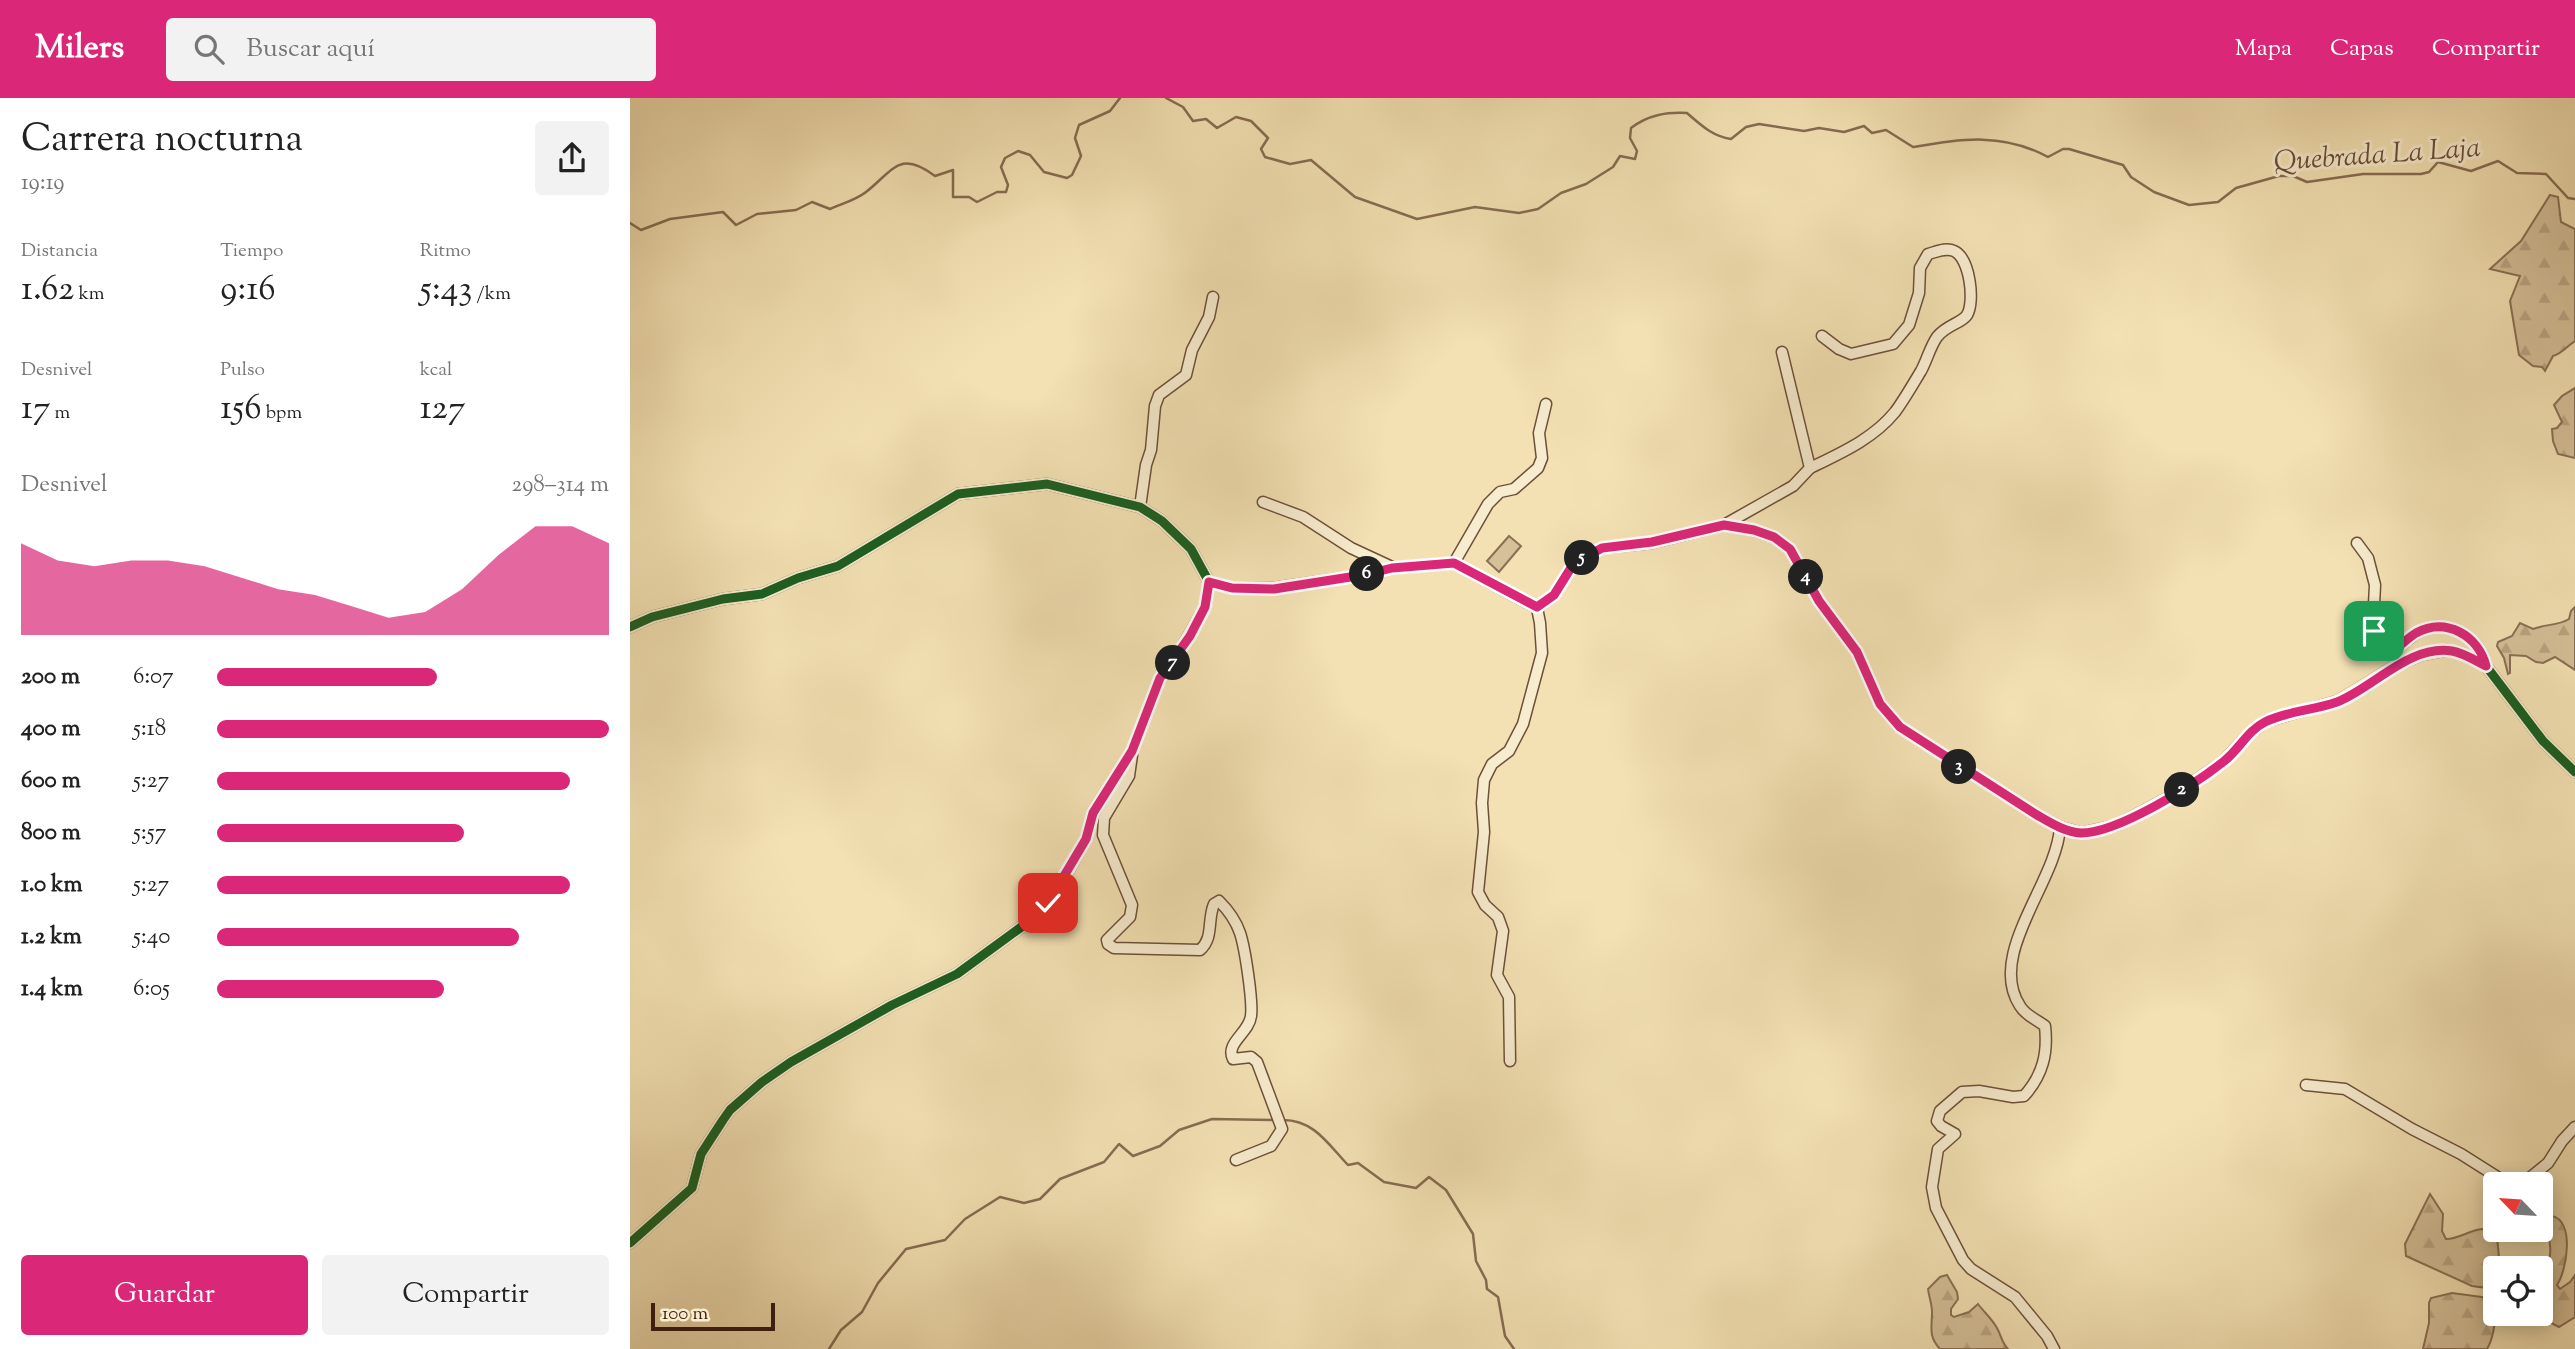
<!DOCTYPE html>
<html lang="es">
<head>
<meta charset="utf-8">
<style>
	body { margin:0; font-family:"Sorts Mill Goudy",serif; background:#f2f2f2; color:#222; height:100vh; display:flex; flex-direction:column; font-size:26px; white-space:nowrap }
	* { box-sizing:border-box; margin:0 }
	p { font-size:23px; color:#767676 }
	.icon { flex:none; width:38px; height:38px; fill:none; stroke:currentColor; stroke-width:2; stroke-linecap:round; stroke-linejoin:round }
	.map { position:relative; flex:1; overflow:hidden }
	.side { display:flex; flex-direction:column; background:#fff; width:630px }
	.side>* { flex:none }
	.needle { width:46px; rotate:295deg }
	.tools { position:absolute; left:1853px; top:1074px; display:grid; gap:14px }
	.tools a { display:grid; place-items:center; width:70px; height:70px; border-radius:7px; background:#fff; box-shadow:0 4px 18px #0003; font-size:35px }
	.scale { position:absolute; left:21px; bottom:18px; width:124px; box-sizing:border-box; padding-left:7px; border:4px solid #401f12; border-top:0; font-size:19px; line-height:24px; white-space:nowrap; color:#401f12; -webkit-text-stroke:5px #f7ecce; paint-order:stroke }
	.pin { position:absolute; display:grid; place-items:center; width:60px; height:60px; color:#fff; margin:-30px; border-radius:14px; box-shadow:0 4px 10px #0006 }
	.km { position:absolute; width:35px; height:35px; margin:-18px; border-radius:50%; background:#222; color:#fff; font-size:19px; line-height:35px; text-align:center }
	.round { display:grid; place-items:center; flex:none; width:74px; height:74px; border-radius:7px; background:#f2f2f2 }
	.summary { display:flex; align-items:center; justify-content:space-between; height:119px; padding:0 21px }
	h1 { font-size:38px; font-weight:600; line-height:52px }
	.figures { display:grid; grid-template-columns:repeat(3,1fr); gap:10px; height:119px; padding:7px 21px }
	.figures div { display:grid; align-content:center }
	.figures b { font-size:35px; font-weight:600 }
	.figures small { font-size:19px; font-weight:400 }
	.figures p { font-size:19px }
	.chart { height:196px; padding:14px 21px }
	.chart p { display:flex; justify-content:space-between }
	.chart svg { width:100%; height:126px; margin-top:7px; fill:#db2777; opacity:.7 }
	.button { display:flex; gap:14px; margin-top:auto; padding:14px 21px }
	.button a { flex:1; height:80px; border-radius:7px; background:#db2777; color:#fff; font-size:28px; font-weight:600; line-height:80px; text-align:center }
	.button a+a { background:#f2f2f2; color:#222 }
	ul { padding:0 21px; list-style:none; font-size:23px }
	li { display:grid; grid-template-columns:112px 84px 1fr; align-items:center; height:52px }
	li i { height:18px; border-radius:9px; background:#db2777 }
	header { display:flex; align-items:center; gap:42px; box-sizing:border-box; height:98px; padding:0 35px; background:#db2777; color:#fff }
	header strong { font-size:33px }
	nav { display:flex; gap:38px; margin-inline-start:auto; font-size:24px }
	.search { width:490px; height:63px; background:#f2f2f2; display:flex; align-items:center; gap:18px; box-sizing:border-box; padding:0 24px; border-radius:7px; color:#767676; font-size:26px }
	main { display:flex; flex:1; min-height:0 }
	.map>svg:first-child { display:block }
	.forest { fill:url(#forest-firs); stroke:#8a7055; stroke-width:2 }
	.pitch { fill:#d5c098; stroke:#8a7055; stroke-width:2 }
	.lines { fill:none; stroke-linecap:round; stroke-linejoin:round }
	.stream { stroke:#876c52; stroke-width:2.5 }
	.minor-casing { stroke:#6d503a; stroke-width:13 }
	.minor { stroke:#f7ecce; stroke-width:10 }
	.cycleway-casing { stroke:#f7ecce; stroke-width:13 }
	.cycleway { stroke:#1b5e20; stroke-width:9 }
	.route-casing { stroke:#fff; stroke-width:14 }
	.route { stroke:#db2777; stroke-width:9 }
	.labels { text-anchor:middle; stroke-width:6; stroke-linejoin:round; paint-order:stroke }
	.water-label { font-size:28px; font-style:italic; fill:#694c37; stroke:#f7ecce }
</style>
</head>
<body>
<header>
<strong>Milers</strong>
<div class="search"><svg class="icon" aria-label="search" viewBox="0 0 24 24"><circle cx="10" cy="10" r="6"/><path d="M15 15l6 6"/></svg>Buscar aquí</div>
<nav><a>Mapa</a><a>Capas</a><a>Compartir</a></nav>
</header>
<main>
<section class="side">
<div class="summary"><div><h1>Carrera nocturna</h1><p>19:19</p></div><a class="round"><svg class="icon" aria-label="share" viewBox="0 0 24 24"><path d="M12 15V3M7 8l5-5 5 5M5 13v7h14v-7"/></svg></a></div>
<div class="figures">
<div><p>Distancia</p><b>1.62<small> km</small></b></div>
<div><p>Tiempo</p><b>9:16</b></div>
<div><p>Ritmo</p><b>5:43<small> /km</small></b></div>
</div>
<div class="figures">
<div><p>Desnivel</p><b>17<small> m</small></b></div>
<div><p>Pulso</p><b>156<small> bpm</small></b></div>
<div><p>kcal</p><b>127</b></div>
</div>
<div class="chart"><p><span>Desnivel</span>298–314 m</p>
<svg viewBox="0 0 160 44" preserveAspectRatio="none"><path d="M0 44V12L10 18L20 20L30 18L40 18L50 20L60 24L70 28L80 30L90 34L100 38L110 36L120 28L130 16L140 6L150 6L160 12V44z"/></svg>
</div>
<ul>
<li><b>200 m</b>6:07<i style="width:56%"></i></li>
<li><b>400 m</b>5:18<i style="width:100%"></i></li>
<li><b>600 m</b>5:27<i style="width:90%"></i></li>
<li><b>800 m</b>5:57<i style="width:63%"></i></li>
<li><b>1.0 km</b>5:27<i style="width:90%"></i></li>
<li><b>1.2 km</b>5:40<i style="width:77%"></i></li>
<li><b>1.4 km</b>6:05<i style="width:58%"></i></li>
</ul>
<div class="button"><a>Guardar</a><a>Compartir</a></div>
</section>
<div class="map">
<svg width="1945" height="1251" viewBox="0 0 1945 1251">
	<defs>
		<pattern id="forest-firs" width="22" height="20" patternUnits="userSpaceOnUse" patternTransform="scale(1.75)"><rect width="22" height="20" fill="#d5c098"/><path d="M5 1l3.5 6h-7zM16 11l3.5 6h-7z" fill="#b8a582"/></pattern>
	</defs>
	<rect width="100%" height="100%" fill="#f3e1b3"/>
	<filter id="stains"><feTurbulence type="fractalNoise" baseFrequency=".00286" numOctaves="4"/><feColorMatrix values="0 0 0 0 .2 0 0 0 0 .09 0 0 0 0 .02 0 0 0 .5 -.17"/></filter>
	<radialGradient id="worn" r=".72"><stop offset=".6" stop-color="#630" stop-opacity="0"/><stop offset="1" stop-color="#630" stop-opacity=".3"/></radialGradient>
	<g class="forest">
		<path d="M 1920,97 L 1928,99 L 1931,124 L 1945,131 L 1945,243 C 1937,248 1932,256 1923,258 L 1915,273 L 1912,269 L 1903,268 L 1889,257 L 1880,203 L 1890,178 L 1860,171 L 1891,143 Z"/>
		<path d="M 1945,290 L 1945,360 L 1928,356 L 1923,343 L 1922,331 L 1927,330 L 1932,324 L 1924,307 L 1932,298 Z"/>
		<path d="M 1945,509 L 1945,572 L 1925,559 L 1913,565 L 1906,564 L 1896,558 L 1880,557 L 1880,575 L 1878,576 L 1874,560 L 1867,548 L 1868,544 L 1882,538 L 1890,525 L 1903,531 C 1915,526 1928,528 1939,521 L 1941,513 Z"/>
		<path d="M 1800,1096 L 1813,1116 L 1812,1133 L 1816,1141 C 1830,1142 1852,1123 1864,1135 C 1871,1142 1865,1161 1874,1170 C 1890,1167 1903,1169 1918,1165 C 1925,1147 1913,1136 1922,1118 C 1945,1123 1937,1172 1927,1187 L 1930,1191 L 1940,1184 L 1945,1177 L 1945,1219 L 1929,1229 L 1921,1225 L 1911,1215 L 1911,1171 L 1866,1171 L 1865,1191 L 1842,1188 L 1776,1158 L 1775,1146 Z"/>
		<path d="M 1317,1177 L 1327,1194 L 1328,1201 L 1321,1211 L 1321,1217 L 1324,1219 L 1339,1214 L 1348,1206 C 1354,1214 1362,1221 1367,1230 C 1371,1237 1372,1245 1378,1251 L 1310,1251 C 1298,1238 1302,1230 1302,1214 C 1302,1206 1299,1199 1298,1191 L 1310,1179 Z"/>
		<path d="M 1822,1195 L 1859,1200 L 1865,1195 C 1866,1212 1866,1236 1857,1251 L 1793,1251 L 1799,1225 L 1799,1205 L 1801,1200 Z"/>
	</g>
	<path class="pitch" d="M 879,438 L 891,448 L 869,474 L 857,463 Z"/>
	<g class="lines">
		<g class="stream">
			<path d="M 536,0 L 553,9 L 563,23 L 576,21 L 587,30 L 606,19 L 621,23 L 638,40 L 631,51 L 635,59 L 660,66 L 681,62 L 725,99 L 787,121 L 845,109 L 889,115 L 908,111 L 931,95 L 956,86 L 983,69 L 990,58 L 1005,61 L 1007,53 L 1000,40 L 1001,30 C 1018,17 1036,14 1057,15 C 1071,27 1082,38 1101,41 L 1116,29 L 1129,26 L 1174,33 L 1189,30 L 1214,34 L 1234,28 L 1242,35 L 1256,32 L 1283,49 C 1332,41 1372,34 1418,59 L 1433,51 L 1439,51 L 1493,67 L 1501,79 L 1524,94 L 1559,107 L 1588,104 L 1606,90 L 1649,78 L 1663,78 L 1677,84 L 1733,76 L 1791,76 L 1799,74 L 1808,64 L 1841,73 L 1868,63 L 1887,75 L 1916,76 L 1938,100 L 1945,101"/>
			<path d="M 0,125 L 11,132 L 40,121 L 93,114 L 106,127 L 127,116 L 166,112 L 182,104 L 200,111 C 211,106 226,102 236,94 C 263,73 269,51 305,78 L 323,72 L 323,99 L 339,99 L 347,104 L 367,94 L 376,94 L 378,87 L 371,69 L 375,60 L 388,53 L 400,57 L 414,74 L 437,80 L 442,77 L 451,58 L 445,40 L 449,27 L 480,13 L 490,0"/>
			<path d="M 653,1022 C 684,1022 698,1046 718,1067 L 728,1065 L 754,1084 L 786,1090 L 799,1079 L 816,1092 L 843,1136 L 846,1163 L 856,1182 L 857,1191 L 868,1199 L 875,1238 L 884,1251"/>
			<path d="M 199,1251 L 211,1232 L 232,1214 L 248,1185 L 276,1151 L 315,1142 L 335,1121 L 370,1099 L 394,1105 L 410,1101 L 430,1081 L 474,1064 L 489,1046 L 503,1058 L 530,1048 L 549,1032 L 582,1021 L 646,1022"/>
		</g>
		<defs>
			<g id="minor">
				<path d="M 1180,370 C 1211,355 1243,341 1265,314 C 1274,302 1283,286 1291,273 C 1297,262 1300,249 1307,239 C 1316,227 1332,225 1337,217 C 1345,204 1340,160 1324,153 C 1316,149 1306,154 1298,156 L 1290,170 L 1289,195 L 1279,227 L 1263,246 L 1221,256 L 1209,251 L 1192,238"/>
				<path d="M 633,404 L 673,419 L 721,450 L 762,469"/>
				<path d="M 510,409 L 516,367 L 521,352 L 525,308 L 529,297 L 556,277 L 562,252 L 579,219 L 583,199"/>
				<path d="M 1094,427 L 1163,388 L 1180,370 L 1152,254"/>
				<path d="M 1727,445 L 1738,460 L 1745,487 L 1743,526 L 1751,551 C 1766,558 1776,540 1789,534 C 1818,520 1849,538 1856,568"/>
				<path d="M 824,465 L 858,406 L 870,394 L 884,391 L 908,370 L 912,360 L 909,335 L 916,306"/>
				<path d="M 0,529 L 22,519 L 93,501 L 132,496 L 168,480 L 208,468 L 328,396 L 417,386 L 510,409 L 532,423 L 561,451 L 579,484 L 602,490 L 644,490 L 733,477 L 762,470 L 824,465 L 907,510 L 924,497 L 944,465 L 972,450 L 1022,445 L 1094,427 L 1123,432 L 1144,439 L 1160,451 L 1189,503 L 1227,554 L 1250,606 L 1270,629 L 1407,717 L 1430,729 L 1451,735 L 1487,727 L 1545,696 L 1593,664 L 1618,637 L 1636,623 L 1708,603 L 1763,569 L 1791,557 L 1817,552 L 1831,555 L 1856,568 L 1913,643 L 1945,674"/>
				<path d="M 502,657 L 499,678 L 474,720 L 473,737 L 502,807 L 500,819 L 477,842 L 478,846 L 484,850 L 570,852 C 584,840 577,822 584,806 L 589,803 C 598,812 606,823 610,835 C 615,850 623,903 621,918 C 619,935 595,945 603,961 L 621,959 L 627,964 L 652,1031 L 641,1048 L 606,1062"/>
				<path d="M 880,963 L 879,899 L 867,877 L 873,833 L 868,819 L 855,807 L 848,794 L 854,734 L 852,705 L 854,682 L 862,666 L 879,653 L 893,626 L 912,555 L 910,525 L 907,510"/>
				<path d="M 1676,987 L 1715,991 L 1782,1031 L 1831,1056 L 1880,1087"/>
				<path d="M 1891,1087 L 1918,1065 L 1932,1043 L 1945,1029"/>
				<path d="M 0,1145 L 62,1090 L 71,1056 L 93,1022 L 100,1012 L 132,984 L 161,964 L 262,907 L 327,876 L 390,830 L 422,802 L 456,741 L 463,714 L 502,653 L 530,580 L 543,565 L 575,509 L 579,484"/>
				<path d="M 1424,1251 L 1417,1238 L 1385,1199 L 1341,1171 L 1333,1162 L 1306,1110 L 1302,1089 L 1308,1051 L 1325,1036 L 1311,1028 L 1307,1023 L 1310,1013 L 1332,994 L 1349,993 L 1383,999 L 1394,998 C 1413,977 1418,955 1415,928 C 1406,921 1396,918 1390,908 C 1356,856 1427,784 1430,729"/>
			</g>
		</defs>
		<use href="#minor" class="minor-casing"/>
		<use href="#minor" class="minor"/>
		<defs>
			<g id="cycleway">
				<path d="M 0,529 L 22,519 L 93,501 L 132,496 L 168,480 L 208,468 L 328,396 L 417,386 L 510,409 L 532,423 L 561,451 L 579,484 L 602,490 L 644,490 L 733,477 L 762,470 L 824,465 L 907,510 L 924,497 L 944,465 L 972,450 L 1022,445 L 1094,427 L 1123,432 L 1144,439 L 1160,451 L 1189,503 L 1227,554 L 1250,606 L 1270,629 L 1407,717 L 1430,729 L 1451,735 L 1487,727 L 1545,696 L 1593,664 L 1618,637 L 1636,623 L 1708,603 L 1763,569 L 1791,557 L 1817,552 L 1831,555 L 1856,568 L 1913,643 L 1945,674"/>
				<path d="M 0,1145 L 62,1090 L 71,1056 L 93,1022 L 100,1012 L 132,984 L 161,964 L 262,907 L 327,876 L 390,830 L 422,802 L 456,741 L 463,714 L 502,653 L 530,580 L 543,565 L 575,509 L 579,484"/>
			</g>
		</defs>
		<use href="#cycleway" class="cycleway-casing"/>
		<use href="#cycleway" class="cycleway"/>
	</g>
	<g class="lines">
		<defs>
			<path id="route" d="M 418,805 L 456,741 L 463,715 L 502,653 L 530,580 L 560,538 L 575,509 L 579,484 L 602,490 L 644,491 L 733,477 L 762,470 L 824,465 L 907,509 L 924,497 L 944,465 L 972,450 L 1022,444 L 1094,427 L 1124,432 L 1144,439 L 1160,451 L 1189,503 L 1227,554 L 1250,606 L 1270,629 L 1407,717 C 1421,725 1435,734 1451,735 C 1488,735 1564,687 1593,664 C 1609,652 1617,633 1635,624 C 1657,613 1685,612 1707,604 C 1743,590 1780,546 1822,553 C 1834,555 1846,563 1856,568 C 1848,537 1816,519 1786,535 C 1776,541 1770,550 1758,554 L 1751,551 L 1744,533"/>
		</defs>
		<use href="#route" class="route-casing"/>
		<use href="#route" class="route"/>
	</g>
	<g class="labels">
		<g class="water-label">
			<text transform="translate(1747 55) rotate(-4)" y="10">Quebrada La Laja</text>
		</g>
	</g>
	<rect width="100%" height="100%" filter="url(#stains)"/>
	<rect width="100%" height="100%" fill="url(#worn)"/>
</svg>
<div class="tools">
<a><svg class="needle" viewBox="-14 -14 28 28"><path d="M0-13l5 13h-10z" fill="#e53935"/><path d="M0 13l5-13h-10z" fill="#767676"/></svg></a>
<a><svg class="icon" aria-label="locate" viewBox="0 0 24 24"><circle cx="12" cy="12" r="6"/><path d="M12 2v4M12 18v4M2 12h4M18 12h4"/></svg></a>
</div>
<div class="scale">100 m</div>
<div class="pin" style="left:1744px;top:533px;background:#1e9e55"><svg class="icon" aria-label="arrive" viewBox="0 0 24 24"><path d="M6 21V4h12l-3 4 3 4H6"/></svg></div>
<div class="pin" style="left:418px;top:805px;background:#d93025"><svg class="icon" aria-label="check" viewBox="0 0 24 24"><path d="M5 12l5 5 9-10"/></svg></div>
<b class="km" style="left:1552px;top:692px">2</b>
<b class="km" style="left:1329px;top:669px">3</b>
<b class="km" style="left:1176px;top:479px">4</b>
<b class="km" style="left:952px;top:460px">5</b>
<b class="km" style="left:737px;top:476px">6</b>
<b class="km" style="left:543px;top:565px">7</b>
</div>
</main>
</body>
</html>
